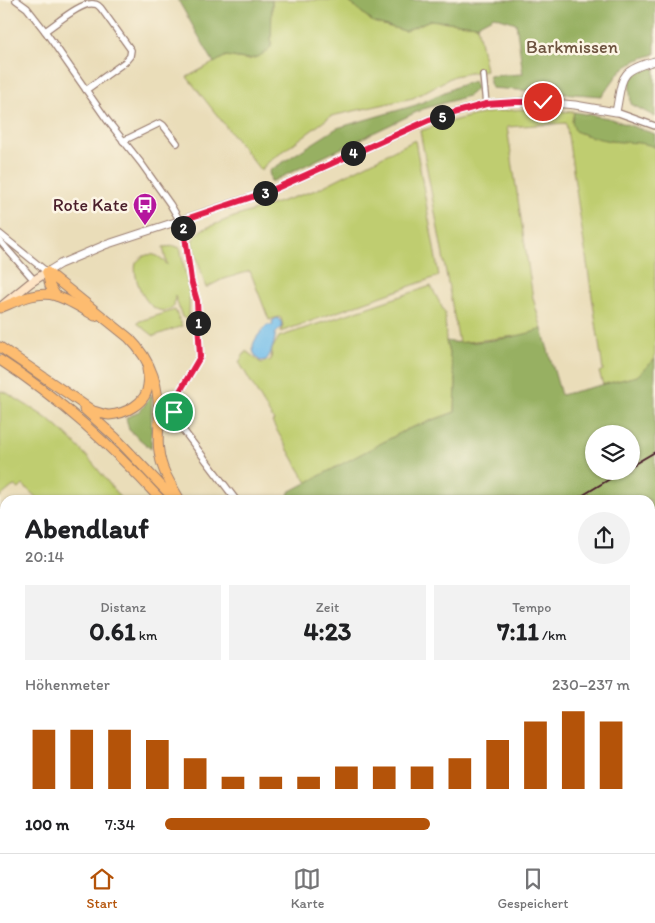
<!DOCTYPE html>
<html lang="de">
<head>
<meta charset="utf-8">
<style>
	body { margin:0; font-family:Itim,sans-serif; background:#f2f2f2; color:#202124; height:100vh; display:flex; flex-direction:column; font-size:19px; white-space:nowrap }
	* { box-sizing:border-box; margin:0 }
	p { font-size:16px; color:#757577 }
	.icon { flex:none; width:28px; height:28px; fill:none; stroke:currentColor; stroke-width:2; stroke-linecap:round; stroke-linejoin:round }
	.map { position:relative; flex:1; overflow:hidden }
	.drawer { position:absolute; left:0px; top:495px; width:655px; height:359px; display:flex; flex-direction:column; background:#fff; border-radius:15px 15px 0 0; box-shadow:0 1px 4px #0004 }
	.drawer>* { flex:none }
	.buttons { position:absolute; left:585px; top:425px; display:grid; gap:10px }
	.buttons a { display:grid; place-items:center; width:55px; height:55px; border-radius:50%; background:#fff; box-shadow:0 1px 4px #0004; font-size:25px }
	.pin { position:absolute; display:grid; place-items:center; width:42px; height:42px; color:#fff; margin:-21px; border:2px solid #fff; border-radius:50%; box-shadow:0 1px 5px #0007 }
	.km { position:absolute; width:25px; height:25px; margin:-12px; border-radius:50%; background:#222; color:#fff; font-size:14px; line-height:25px; text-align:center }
	.round { display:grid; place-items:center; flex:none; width:52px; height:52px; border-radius:26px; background:#f2f2f2 }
	.overview { display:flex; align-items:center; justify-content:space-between; height:85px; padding:0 25px }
	h1 { font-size:28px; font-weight:700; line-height:38px }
	.metrics { display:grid; grid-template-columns:repeat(3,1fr); gap:8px; height:85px; padding:5px 25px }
	.metrics div { display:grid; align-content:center; border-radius:0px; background:#f2f2f2; text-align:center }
	.metrics b { font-size:25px; font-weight:700 }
	.metrics small { font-size:14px; font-weight:400 }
	.metrics p { font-size:14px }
	.chart { height:140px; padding:10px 25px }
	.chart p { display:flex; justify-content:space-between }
	.chart svg { width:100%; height:90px; margin-top:5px; stroke:#b45309; stroke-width:6 }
	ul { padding:0 25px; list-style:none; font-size:16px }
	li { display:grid; grid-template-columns:80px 60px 1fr; align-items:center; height:38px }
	li i { height:12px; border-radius:6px; background:#b45309 }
	.dock { display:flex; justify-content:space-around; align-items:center; height:70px; border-top:1px solid #e0e0e0; background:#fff; font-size:14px; color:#757577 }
	.dock a { display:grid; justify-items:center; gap:2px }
	.dock .on { color:#b45309 }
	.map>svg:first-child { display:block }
	.green { fill:#bfcd6f; stroke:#84764d }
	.forest { fill:#97b062; stroke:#706846; fill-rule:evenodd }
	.water { fill:#71bdeb; stroke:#5e6e8b }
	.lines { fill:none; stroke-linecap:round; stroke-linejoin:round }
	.minor-casing { stroke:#9a7e72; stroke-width:8 }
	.tertiary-casing { stroke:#9a7e72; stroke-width:9 }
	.secondary-casing { stroke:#9a7e72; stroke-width:10 }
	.trunk-casing { stroke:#9a7e72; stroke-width:11 }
	.minor { stroke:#fff; stroke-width:5.5 }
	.tertiary { stroke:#fff; stroke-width:7 }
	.secondary { stroke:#fee4c5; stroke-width:8 }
	.trunk { stroke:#fdbc6f; stroke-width:9 }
	.rail { stroke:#4a1f2b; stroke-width:2 }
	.route-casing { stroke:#fff; stroke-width:10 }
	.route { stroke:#e11d48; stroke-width:6 }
	.labels { text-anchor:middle; stroke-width:5; stroke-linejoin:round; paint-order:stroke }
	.park-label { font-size:18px; fill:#6d533f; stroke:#fcf5e5 }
	.poi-label { font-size:18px; fill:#4a1f2b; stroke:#fcf5e5; text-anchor:end }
</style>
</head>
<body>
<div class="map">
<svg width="655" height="853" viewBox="0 0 655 853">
	<rect width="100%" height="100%" fill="#fcf5e5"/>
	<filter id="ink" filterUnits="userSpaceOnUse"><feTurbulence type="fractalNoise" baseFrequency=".02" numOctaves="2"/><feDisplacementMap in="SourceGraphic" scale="10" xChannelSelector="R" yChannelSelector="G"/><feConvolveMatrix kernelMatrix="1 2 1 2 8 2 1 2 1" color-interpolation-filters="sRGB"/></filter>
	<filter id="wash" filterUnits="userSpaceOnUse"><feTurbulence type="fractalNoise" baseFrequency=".0096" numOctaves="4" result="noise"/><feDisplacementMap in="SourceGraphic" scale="20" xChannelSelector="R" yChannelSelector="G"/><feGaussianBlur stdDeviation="1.12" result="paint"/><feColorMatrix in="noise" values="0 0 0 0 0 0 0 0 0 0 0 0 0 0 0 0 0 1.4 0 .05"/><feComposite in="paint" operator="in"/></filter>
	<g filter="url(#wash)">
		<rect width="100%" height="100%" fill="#eaddb9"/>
		<g class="green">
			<path d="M 272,0 L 347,0 L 373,22 L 405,31 L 430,20 L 477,25 L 486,70 L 454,76 L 413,98 L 331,116 L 266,164 L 261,171 L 187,77 L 226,56 L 249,60 L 271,47 Z"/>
			<path d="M 528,109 L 574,112 L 572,122 L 610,141 L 646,143 L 655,147 L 655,359 L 637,376 L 603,385 L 599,372 L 603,370 L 566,123 L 507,127 L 533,298 L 542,329 L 525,335 L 459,343 L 420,131 C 459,118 486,111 528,109 Z"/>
			<path d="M 415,140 L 439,276 L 280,332 L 283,326 L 281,318 L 278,317 L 269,320 L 250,271 L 221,280 L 206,288 L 192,241 L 201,230 L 231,218 L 316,190 Z"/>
			<path d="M 175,246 L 180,248 L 181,251 C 184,271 194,302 187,319 L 182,317 L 175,296 L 174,306 C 152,325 131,280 136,263 C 146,250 159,253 167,265 L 163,247 Z"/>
			<path d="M 431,286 L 445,313 L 446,341 L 456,382 L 455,412 L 408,429 L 307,483 L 272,422 L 274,421 L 239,362 L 246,351 L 261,363 L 271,360 L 272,349 L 279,337 Z"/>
			<path d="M 175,310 L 182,326 L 154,336 L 137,323 L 140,321 Z"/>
			<path d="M 0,391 L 7,393 C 22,403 39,412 53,423 C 79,445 100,471 121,499 L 39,500 L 23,485 L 19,489 L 15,486 L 12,487 L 0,497 Z"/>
			<path d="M 0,519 L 5,524 L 5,764 L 0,766 Z"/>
			<path d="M 5,793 L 5,849 L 215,849 L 217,853 L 0,853 L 0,794 Z"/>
			<path d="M 275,849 L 371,849 L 370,853 L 268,853 Z"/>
		</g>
		<g class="forest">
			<path d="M 178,0 L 272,0 L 271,47 C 256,63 245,59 226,56 L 214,63 Z"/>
			<path d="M 347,0 L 655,0 L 655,54 L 637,60 L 621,70 L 602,96 L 491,88 L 489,76 L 523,74 L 516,23 L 494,16 L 477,25 L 430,20 L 405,31 L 373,22 Z"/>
			<path d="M 655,66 L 655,117 L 631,104 C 629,76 626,74 655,66 Z"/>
			<path d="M 474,81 L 476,89 L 468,96 L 423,109 L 271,182 L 269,171 L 337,128 L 416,105 L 458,86 Z"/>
			<path d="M 574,112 L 608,118 L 655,134 L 655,147 C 641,141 625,143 611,141 C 598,139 587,136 575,131 L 572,122 Z"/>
			<path d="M 542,329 L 561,395 L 637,376 L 655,359 L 655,735 L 650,736 L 650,500 L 287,500 L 289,492 L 408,429 L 455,412 L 456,382 L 446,341 C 469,346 520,337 542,329 ZM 594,434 L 631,434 L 631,471 L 594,471 Z"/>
			<path d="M 152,394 L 151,449 L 129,430 L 126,418 L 141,410 Z"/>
		</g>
		<path class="water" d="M 277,318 L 281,321 L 282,327 L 275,334 C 276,339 270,357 266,360 L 260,361 C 245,347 257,337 267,325 L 273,325 L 272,321 Z"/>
	</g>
	<g filter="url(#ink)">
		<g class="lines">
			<defs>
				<g id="minor">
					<path d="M 16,0 L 27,8 L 45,31 L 107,120 L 141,163 L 170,204 L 180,221 L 185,235 L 191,280 L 197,301 L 200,357 L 176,398 C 172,407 174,413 177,422 L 236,500"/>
					<path d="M 45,31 C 56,24 82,1 94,4 C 98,4 101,8 103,11 L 131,50 L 130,56 L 125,62 L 86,90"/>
					<path d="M 483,75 L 486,104"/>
					<path d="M 616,112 L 655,126"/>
					<path d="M 123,141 L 160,123 L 163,125 L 177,143"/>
					<path d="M 0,234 L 47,272"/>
					<path d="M 0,241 L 34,280"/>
					<path d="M 619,849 L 624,853"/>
				</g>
				<path id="tertiary" d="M 47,272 L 60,264 L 105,245 L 270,191 L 429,120 L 486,104 L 516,102 L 543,102 L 575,105 L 616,112 C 623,77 618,71 655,61"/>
				<path id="secondary" d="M 3,305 L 30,283 L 47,272"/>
				<g id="trunk">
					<path d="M 47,272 L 129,338 C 153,362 159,387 159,419 C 159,429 157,441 159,451 C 161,470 171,484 180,500"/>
					<path d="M 47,272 L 50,286 L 56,296"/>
					<path d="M 0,308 C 17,301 37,290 56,296 C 69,300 83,309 95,316"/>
					<path d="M 0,347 L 93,411 C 98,412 104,415 109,415 C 125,414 147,403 148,385 C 149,380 148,374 147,369"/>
					<path d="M 0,360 C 61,399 112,447 161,500"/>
					<path d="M 84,409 L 115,437 L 175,500"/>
					<path d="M 501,849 L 506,853"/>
				</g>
			</defs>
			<use href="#minor" class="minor-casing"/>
			<use href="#tertiary" class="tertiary-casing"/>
			<use href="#secondary" class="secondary-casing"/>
			<use href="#trunk" class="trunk-casing"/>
			<use href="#minor" class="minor"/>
			<use href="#tertiary" class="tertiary"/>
			<use href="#secondary" class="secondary"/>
			<use href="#trunk" class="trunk"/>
			<g class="rail">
				<path d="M 631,466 L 655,452"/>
				<path d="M 575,500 L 623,471"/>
				<path d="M 0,780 L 5,778"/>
			</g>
		</g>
	</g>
	<g class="lines" filter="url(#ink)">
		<defs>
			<path id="route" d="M 174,412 L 173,405 L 176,398 L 200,357 L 197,301 L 191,280 L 185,236 L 180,221 L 270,191 L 429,120 L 486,104 L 516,102 L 543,102"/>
		</defs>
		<use href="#route" class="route-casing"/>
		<use href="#route" class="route"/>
	</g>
	<defs>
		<symbol id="bus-pin" viewBox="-11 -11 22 30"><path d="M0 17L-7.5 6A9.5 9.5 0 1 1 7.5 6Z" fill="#b5179e" stroke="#fcf5e5"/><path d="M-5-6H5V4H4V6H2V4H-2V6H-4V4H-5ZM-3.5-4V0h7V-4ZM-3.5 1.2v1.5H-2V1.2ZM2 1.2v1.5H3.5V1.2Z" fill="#fff"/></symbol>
	</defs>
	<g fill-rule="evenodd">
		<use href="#bus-pin" x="131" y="191" width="28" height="38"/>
	</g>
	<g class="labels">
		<g class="park-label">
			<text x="572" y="53">Barkmissen</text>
		</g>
		<g class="poi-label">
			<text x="128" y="211">Rote Kate</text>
		</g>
	</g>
</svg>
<div class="buttons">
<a><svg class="icon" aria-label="layers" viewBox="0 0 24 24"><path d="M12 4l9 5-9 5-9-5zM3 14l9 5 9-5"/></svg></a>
</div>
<div class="pin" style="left:174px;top:412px;background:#1e9e55"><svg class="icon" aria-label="arrive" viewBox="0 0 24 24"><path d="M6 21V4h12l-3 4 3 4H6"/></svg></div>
<div class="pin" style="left:543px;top:102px;background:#d93025"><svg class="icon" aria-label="check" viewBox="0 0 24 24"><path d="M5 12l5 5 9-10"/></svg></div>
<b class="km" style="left:198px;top:323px">1</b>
<b class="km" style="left:183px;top:228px">2</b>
<b class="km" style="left:265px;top:193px">3</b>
<b class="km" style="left:353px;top:153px">4</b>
<b class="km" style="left:442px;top:117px">5</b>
<section class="drawer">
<div class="overview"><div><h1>Abendlauf</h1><p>20:14</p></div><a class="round"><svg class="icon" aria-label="share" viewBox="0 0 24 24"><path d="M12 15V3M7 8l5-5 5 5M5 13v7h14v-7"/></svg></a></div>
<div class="metrics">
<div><p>Distanz</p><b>0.61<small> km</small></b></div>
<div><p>Zeit</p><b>4:23</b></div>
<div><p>Tempo</p><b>7:11<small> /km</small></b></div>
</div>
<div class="chart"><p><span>Höhenmeter</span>230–237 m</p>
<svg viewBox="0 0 160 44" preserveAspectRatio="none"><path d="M5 44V15M15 44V15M25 44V15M35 44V20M45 44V29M55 44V38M65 44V38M75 44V38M85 44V33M95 44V33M105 44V33M115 44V29M125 44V20M135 44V11M145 44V6M155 44V11"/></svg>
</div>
<ul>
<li><b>100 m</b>7:34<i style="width:57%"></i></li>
</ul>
</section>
</div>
<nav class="dock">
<a class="on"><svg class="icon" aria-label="home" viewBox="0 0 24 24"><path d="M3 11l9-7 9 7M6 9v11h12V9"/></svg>Start</a>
<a><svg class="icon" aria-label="map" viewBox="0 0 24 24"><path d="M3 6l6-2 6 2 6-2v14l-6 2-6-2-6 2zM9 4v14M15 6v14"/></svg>Karte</a>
<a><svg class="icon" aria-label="saved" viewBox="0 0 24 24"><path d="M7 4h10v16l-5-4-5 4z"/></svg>Gespeichert</a>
</nav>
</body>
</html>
